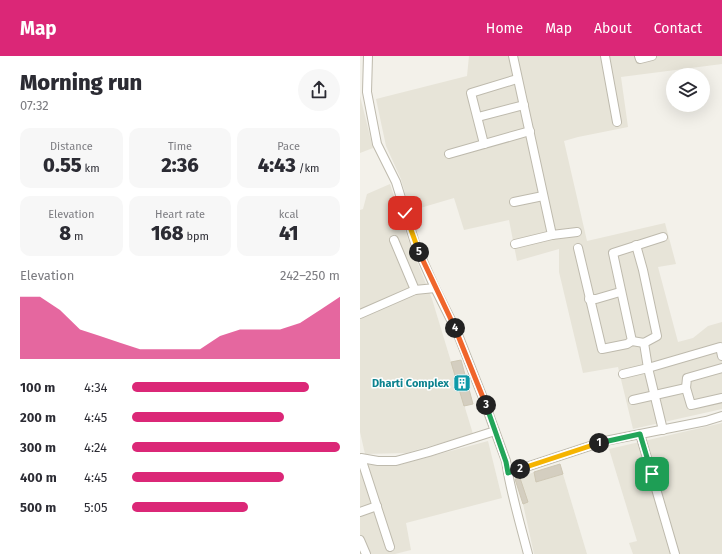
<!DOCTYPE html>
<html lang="en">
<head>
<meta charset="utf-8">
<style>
	body { margin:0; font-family:"Fira Sans",sans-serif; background:#f7f7f7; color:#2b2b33; height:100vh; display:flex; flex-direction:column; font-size:15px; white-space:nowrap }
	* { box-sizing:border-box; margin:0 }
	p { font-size:13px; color:#7c7c81 }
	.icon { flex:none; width:22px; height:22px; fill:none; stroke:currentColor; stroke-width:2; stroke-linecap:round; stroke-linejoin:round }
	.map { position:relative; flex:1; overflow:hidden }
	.details { display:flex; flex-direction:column; background:#fff; width:360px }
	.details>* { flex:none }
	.fabs { position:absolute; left:306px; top:12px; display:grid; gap:8px }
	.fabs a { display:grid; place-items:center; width:44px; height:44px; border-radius:50%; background:#fff; box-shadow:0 4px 16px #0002; font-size:20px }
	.pin { position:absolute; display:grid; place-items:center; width:34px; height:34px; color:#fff; margin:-17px; border-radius:8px; box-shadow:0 2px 6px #0006 }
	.km { position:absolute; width:20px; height:20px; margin:-10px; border-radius:50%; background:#222; color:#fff; font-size:11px; line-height:20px; text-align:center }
	.round { display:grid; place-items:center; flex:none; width:42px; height:42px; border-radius:21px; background:#f7f7f7 }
	.overview { display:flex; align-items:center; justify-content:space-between; height:68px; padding:0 20px }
	h1 { font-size:22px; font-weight:800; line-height:30px }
	.figures { display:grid; grid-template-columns:repeat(3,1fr); gap:6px; height:68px; padding:4px 20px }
	.figures div { display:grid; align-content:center; border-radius:10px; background:#f7f7f7; text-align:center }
	.figures b { font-size:20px; font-weight:800 }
	.figures small { font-size:11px; font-weight:400 }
	.figures p { font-size:11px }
	.chart { height:112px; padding:8px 20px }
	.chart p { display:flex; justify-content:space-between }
	.chart svg { width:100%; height:72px; margin-top:4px; fill:#db2777; opacity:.7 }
	ul { padding:0 20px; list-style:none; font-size:13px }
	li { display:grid; grid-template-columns:64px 48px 1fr; align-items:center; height:30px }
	li i { height:10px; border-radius:5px; background:#db2777 }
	header { display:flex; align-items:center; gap:24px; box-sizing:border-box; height:56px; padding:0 20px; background:#db2777; color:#fff }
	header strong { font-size:19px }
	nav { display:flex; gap:22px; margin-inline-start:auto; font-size:14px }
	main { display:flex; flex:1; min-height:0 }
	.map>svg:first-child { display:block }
	.residential { fill:#e7e4d8 }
	.building { fill:#d4cec0; stroke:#cec7b4 }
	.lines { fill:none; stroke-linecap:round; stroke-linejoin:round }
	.minor-casing { stroke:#bebaad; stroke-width:10 }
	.minor { stroke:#fff; stroke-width:8 }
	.split-1-casing { stroke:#fff; stroke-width:8 }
	.split-2-casing { stroke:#fff; stroke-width:8 }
	.split-3-casing { stroke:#fff; stroke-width:8 }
	.split-4-casing { stroke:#fff; stroke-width:8 }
	.split-5-casing { stroke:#fff; stroke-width:8 }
	.split-6-casing { stroke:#fff; stroke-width:8 }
	.split-1 { stroke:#22a559; stroke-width:5 }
	.split-2 { stroke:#f5b400; stroke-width:5 }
	.split-3 { stroke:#22a559; stroke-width:5 }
	.split-4 { stroke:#f0652b; stroke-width:5 }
	.split-5 { stroke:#f0652b; stroke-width:5 }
	.split-6 { stroke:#f5b400; stroke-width:5 }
	.labels { text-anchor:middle; stroke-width:3; stroke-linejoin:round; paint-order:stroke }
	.culture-label { font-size:11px; font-weight:bold; fill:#0d838f; stroke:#fff; text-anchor:end }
</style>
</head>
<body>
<header>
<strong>Map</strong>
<nav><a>Home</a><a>Map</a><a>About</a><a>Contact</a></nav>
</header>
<main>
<section class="details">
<div class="overview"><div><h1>Morning run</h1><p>07:32</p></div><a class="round"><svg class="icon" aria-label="share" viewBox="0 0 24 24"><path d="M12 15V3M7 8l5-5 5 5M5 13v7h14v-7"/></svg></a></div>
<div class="figures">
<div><p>Distance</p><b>0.55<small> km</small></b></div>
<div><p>Time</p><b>2:36</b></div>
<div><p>Pace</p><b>4:43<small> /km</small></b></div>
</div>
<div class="figures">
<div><p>Elevation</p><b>8<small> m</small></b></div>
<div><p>Heart rate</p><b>168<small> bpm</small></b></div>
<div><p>kcal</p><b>41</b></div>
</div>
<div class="chart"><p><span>Elevation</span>242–250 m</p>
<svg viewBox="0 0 160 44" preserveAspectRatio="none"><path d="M0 44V6L10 6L20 14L30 26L40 30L50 34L60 38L70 38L80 38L90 38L100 30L110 26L120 26L130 26L140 22L150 14L160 6V44z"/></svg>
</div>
<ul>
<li><b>100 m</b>4:34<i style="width:85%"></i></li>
<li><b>200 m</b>4:45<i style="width:73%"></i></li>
<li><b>300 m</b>4:24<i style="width:100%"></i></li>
<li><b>400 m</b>4:45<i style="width:73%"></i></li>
<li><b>500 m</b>5:05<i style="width:56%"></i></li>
</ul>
</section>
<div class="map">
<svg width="362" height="498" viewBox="0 0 362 498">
	<rect width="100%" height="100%" fill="#f3f1ea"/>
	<g class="residential">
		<path d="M 109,0 L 362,0 L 362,8 L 261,21 L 268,71 L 218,81 L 204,85 L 227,185 L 305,167 L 316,208 L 298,211 L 318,286 L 333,282 L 348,270 L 362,266 L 362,353 L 273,373 L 258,311 L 223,317 L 199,216 L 199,193 L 157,205 L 149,164 L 104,174 L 94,142 L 50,155 L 41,123 L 26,90 L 16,43 L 107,20 Z"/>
		<path d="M 0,40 L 13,92 L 0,97 Z"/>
		<path d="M 30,128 L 48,183 L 72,243 L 113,378 L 46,397 L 5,398 L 0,376 L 0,154 L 3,153 L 7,138 Z"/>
		<path d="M 362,367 L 362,498 L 273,498 L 269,487 L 277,485 L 249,393 Z"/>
		<path d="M 128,385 L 142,442 L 46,467 L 51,494 L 35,498 L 0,498 L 0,406 L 3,408 L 25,410 L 42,408 Z"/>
		<path d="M 174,416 L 177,426 L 203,418 L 227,498 L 174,498 L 163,448 L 168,446 L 160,422 Z"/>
	</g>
	<g class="building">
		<path d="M 101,304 L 113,348 L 104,350 L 91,306 Z"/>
		<path d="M 200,408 L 203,418 L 176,426 L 174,416 Z"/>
		<path d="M 160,422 L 168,446 L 163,448 L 155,423 Z"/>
	</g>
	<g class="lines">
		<defs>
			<g id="minor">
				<path d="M 8,0 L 7,36 L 17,88 L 36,126 L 55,187 L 75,232 L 97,276 L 123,342 L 146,405 L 148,417 L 245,385 L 346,365 L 362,360"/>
				<path d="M 153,0 L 192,179 L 155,188"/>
				<path d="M 245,0 L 257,66"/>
				<path d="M 279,0 L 280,3 L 292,0"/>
				<path d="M 118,61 L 164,49"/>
				<path d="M 124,88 L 111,37 L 157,23"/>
				<path d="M 89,98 L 170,75"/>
				<path d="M 154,146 L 183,140"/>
				<path d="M 192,179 L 217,176"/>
				<path d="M 34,184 L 55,234"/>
				<path d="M 218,192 L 242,293 L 267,288 L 272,285 L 284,287 L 297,280 L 283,214 L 276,189"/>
				<path d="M 229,243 L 236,243 L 260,236"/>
				<path d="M 0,258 L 55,234 L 75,232"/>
				<path d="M 272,285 L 253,197 L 303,181"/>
				<path d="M 284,287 L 288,312 L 303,374"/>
				<path d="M 362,312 L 327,322 L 326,332 L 331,349 L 362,342"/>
				<path d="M 263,318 L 288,312 L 360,291 L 362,300"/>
				<path d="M 273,344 L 326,332"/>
				<path d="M 280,378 L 315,498"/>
				<path d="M 148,417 C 153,444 161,471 168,498"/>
				<path d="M 0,456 L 17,450"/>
				<path d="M 0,484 L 6,498"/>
				<path d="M 30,491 L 1,402 L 18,405 L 36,405 L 69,396 L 135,375"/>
			</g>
		</defs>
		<use href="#minor" class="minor-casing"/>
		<use href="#minor" class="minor"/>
	</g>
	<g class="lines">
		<defs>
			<path id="split-1" d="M 239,387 L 280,378 L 292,418"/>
			<path id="split-2" d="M 160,413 L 239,387"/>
			<path id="split-3" d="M 126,349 L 146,406 L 148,417 L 160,413"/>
			<path id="split-4" d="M 95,272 L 126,349"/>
			<path id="split-5" d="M 59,196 L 95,272"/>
			<path id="split-6" d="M 45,157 L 59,196"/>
		</defs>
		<use href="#split-1" class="split-1-casing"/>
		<use href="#split-2" class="split-2-casing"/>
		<use href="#split-3" class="split-3-casing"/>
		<use href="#split-4" class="split-4-casing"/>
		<use href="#split-5" class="split-5-casing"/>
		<use href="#split-6" class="split-6-casing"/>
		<use href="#split-1" class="split-1"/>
		<use href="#split-2" class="split-2"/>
		<use href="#split-3" class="split-3"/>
		<use href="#split-4" class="split-4"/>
		<use href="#split-5" class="split-5"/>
		<use href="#split-6" class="split-6"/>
	</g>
	<defs>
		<symbol id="building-square" viewBox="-11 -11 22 22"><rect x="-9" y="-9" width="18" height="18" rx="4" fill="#0f9aa8" stroke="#fff"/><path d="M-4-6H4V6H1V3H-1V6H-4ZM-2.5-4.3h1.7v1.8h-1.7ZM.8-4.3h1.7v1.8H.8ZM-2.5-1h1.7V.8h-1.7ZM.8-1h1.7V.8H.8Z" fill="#fff"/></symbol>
	</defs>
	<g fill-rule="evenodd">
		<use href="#building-square" x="92" y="317" width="20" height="20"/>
	</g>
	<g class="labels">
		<g class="culture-label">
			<text x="89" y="331">Dharti Complex</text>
		</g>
	</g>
</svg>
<div class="fabs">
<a><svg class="icon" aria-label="layers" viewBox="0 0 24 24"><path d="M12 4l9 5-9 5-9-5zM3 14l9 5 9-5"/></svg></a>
</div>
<div class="pin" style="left:292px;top:418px;background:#1e9e55"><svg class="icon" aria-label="arrive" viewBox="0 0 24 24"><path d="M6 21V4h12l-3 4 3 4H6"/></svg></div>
<div class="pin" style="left:45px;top:157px;background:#d93025"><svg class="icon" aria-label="check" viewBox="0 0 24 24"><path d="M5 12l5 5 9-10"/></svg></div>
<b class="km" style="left:239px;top:387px">1</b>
<b class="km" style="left:160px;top:413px">2</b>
<b class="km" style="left:126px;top:349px">3</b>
<b class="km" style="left:95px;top:272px">4</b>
<b class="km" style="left:59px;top:196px">5</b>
</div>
</main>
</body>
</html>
